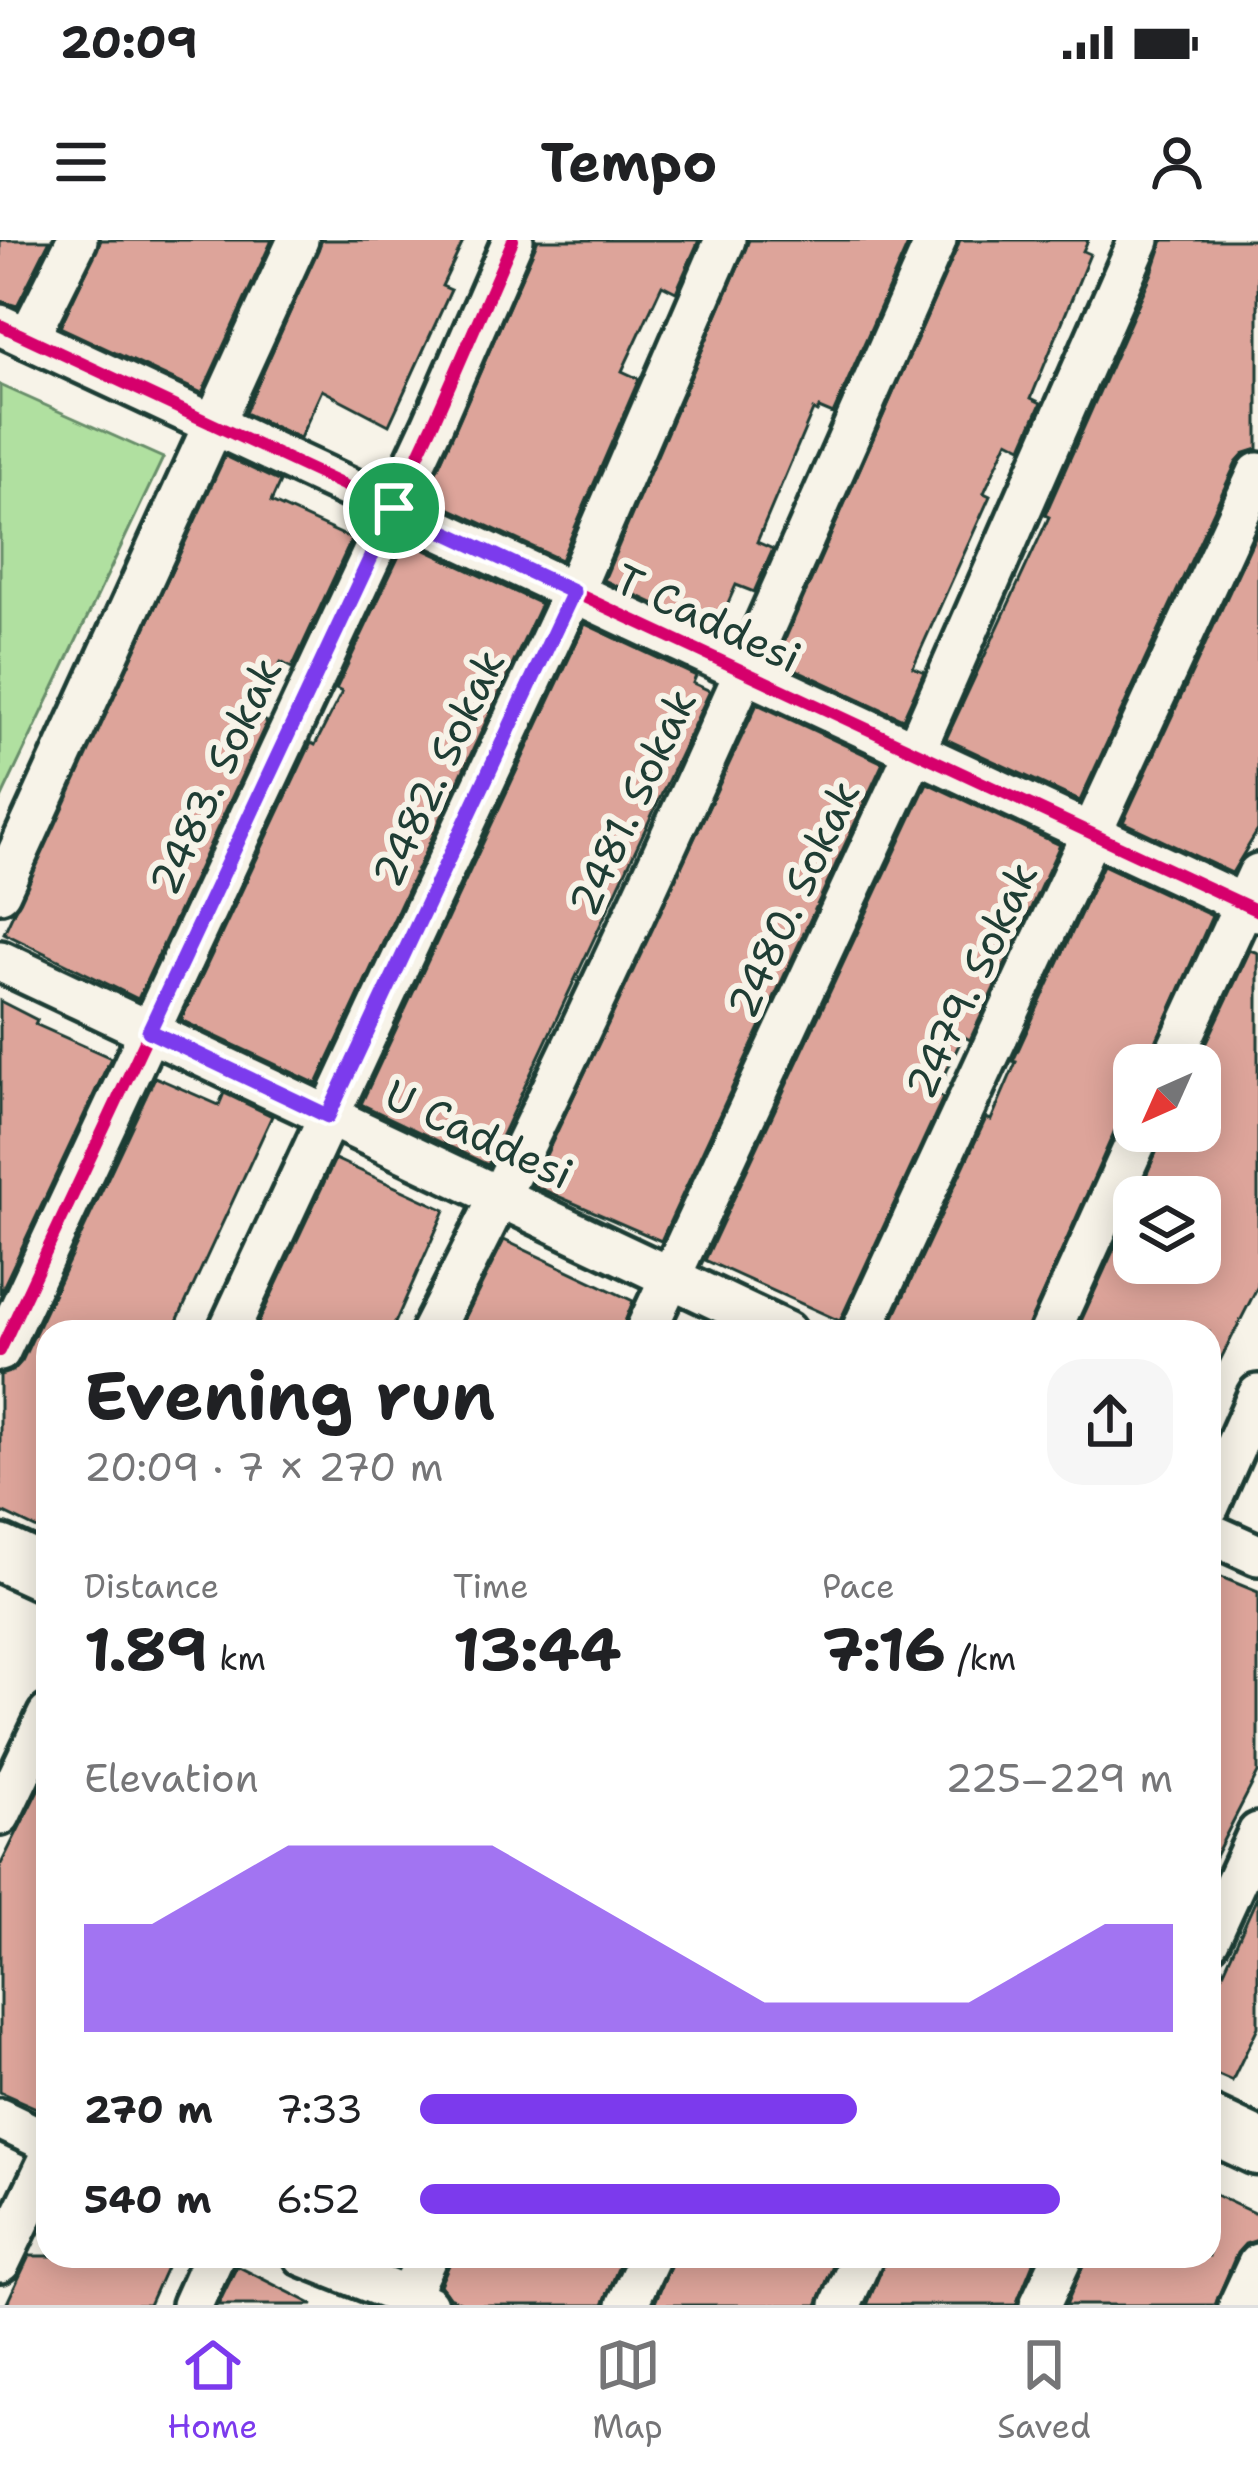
<!DOCTYPE html>
<html lang="en">
<head>
<meta charset="utf-8">
<style>
	body { margin:0; font-family:"Shantell Sans",sans-serif; background:#f6f6f6; color:#202124; height:100vh; display:flex; flex-direction:column; font-size:45px; white-space:nowrap }
	* { box-sizing:border-box; margin:0 }
	p { font-size:39px; color:#757577 }
	.icon { flex:none; width:66px; height:66px; fill:none; stroke:currentColor; stroke-width:2; stroke-linecap:round; stroke-linejoin:round }
	.map { position:relative; flex:1; overflow:hidden }
	.side { position:absolute; left:36px; top:1080px; width:1185px; height:948px; display:flex; flex-direction:column; background:#fff; border-radius:36px; box-shadow:0 6px 30px #0003 }
	.side>* { flex:none }
	.needle { width:78px; rotate:225deg }
	.fabs { position:absolute; left:1113px; top:804px; display:grid; gap:24px }
	.fabs a { display:grid; place-items:center; width:108px; height:108px; border-radius:24px; background:#fff; box-shadow:0 6px 30px #0003; font-size:60px }
	.pin { position:absolute; display:grid; place-items:center; width:102px; height:102px; color:#fff; margin:-51px; border:6px solid #fff; border-radius:50%; box-shadow:0 3px 12px #0007 }
	.round { display:grid; place-items:center; flex:none; width:126px; height:126px; border-radius:36px; background:#f6f6f6 }
	.headline { display:flex; align-items:center; justify-content:space-between; height:204px; padding:0 48px }
	h1 { font-size:66px; font-weight:700; line-height:90px }
	.metrics { display:grid; grid-template-columns:repeat(3,1fr); gap:18px; height:204px; padding:12px 48px }
	.metrics div { display:grid; align-content:center }
	.metrics b { font-size:60px; font-weight:700 }
	.metrics small { font-size:33px; font-weight:400 }
	.metrics p { font-size:33px }
	.chart { height:336px; padding:24px 48px }
	.chart p { display:flex; justify-content:space-between }
	.chart svg { width:100%; height:216px; margin-top:12px; fill:#7c3aed; opacity:.7 }
	ul { padding:0 48px; list-style:none; font-size:39px }
	li { display:grid; grid-template-columns:192px 144px 1fr; align-items:center; height:90px }
	li i { height:30px; border-radius:15px; background:#7c3aed }
	.status { display:flex; justify-content:space-between; align-items:center; height:84px; padding:0 60px; background:#fff; direction:ltr }
	.status svg { height:33px; fill:currentColor }
	header { display:flex; justify-content:space-between; align-items:center; height:156px; padding:0 48px; background:#fff; font-size:54px; font-weight:700 }
	.tabs { display:flex; justify-content:space-around; align-items:center; height:168px; border-top:3px solid #e0e0e0; background:#fff; font-size:33px; color:#757577 }
	.tabs a { display:grid; justify-items:center; gap:6px }
	.tabs .selected { color:#7c3aed }
	.map>svg:first-child { display:block }
	.green { fill:#b0e0a0; stroke:#688e6a; stroke-width:3 }
	.building { fill:#dda49a; stroke:#1f3d34; stroke-width:3 }
	.lines { fill:none; stroke-linecap:round; stroke-linejoin:round }
	.minor-casing { stroke:#1f3d34; stroke-width:48 }
	.secondary-casing { stroke:#1f3d34; stroke-width:63 }
	.minor { stroke:#f7f3e8; stroke-width:39 }
	.secondary { stroke:#f7f3e8; stroke-width:54 }
	.cycleway-casing { stroke:#f7f3e8; stroke-width:20 }
	.cycleway { stroke:#d6006c; stroke-width:12 }
	.route-casing { stroke:#fff; stroke-width:24 }
	.route { stroke:#7c3aed; stroke-width:15 }
	.labels { text-anchor:middle; stroke-width:12; stroke-linejoin:round; paint-order:stroke }
	.street-label { font-size:42px; fill:#1f3d34; stroke:#f7f3e8 }
</style>
</head>
<body>
<div class="status"><b>20:09</b><svg viewBox="0 0 49 12"><path d="M0 12V9h3v3zM5 12V6h3v6zM10 12V3h3v9zM15 12V0h3v12zM26 1h20v11H26zM47 4h2v5h-2z"/></svg></div>
<header><svg class="icon" aria-label="menu" viewBox="0 0 24 24"><path d="M4 6h16M4 12h16M4 18h16"/></svg>Tempo<svg class="icon" aria-label="person" viewBox="0 0 24 24"><circle cx="12" cy="8" r="4"/><path d="M4 21q1-7 8-7t8 7"/></svg></header>
<div class="map">
<svg width="1258" height="2065" viewBox="0 0 1258 2065">
	<rect width="100%" height="100%" fill="#f7f3e8"/>
	<filter id="ink" filterUnits="userSpaceOnUse"><feTurbulence type="fractalNoise" baseFrequency=".00833" numOctaves="2"/><feDisplacementMap in="SourceGraphic" scale="24" xChannelSelector="R" yChannelSelector="G"/><feConvolveMatrix kernelMatrix="1 2 1 2 8 2 1 2 1" color-interpolation-filters="sRGB"/></filter>
	<g filter="url(#ink)">
		<path class="green" d="M 0,145 L 163,218 L 0,561 Z"/>
		<g class="building">
			<path d="M 0,0 L 50,0 L 17,66 L 0,61 Z"/>
			<path d="M 101,0 L 272,0 L 202,153 L 60,87 Z"/>
			<path d="M 322,0 L 464,0 L 442,46 L 451,50 L 389,185 L 322,150 L 300,198 L 245,173 Z"/>
			<path d="M 538,0 L 699,0 L 676,52 L 662,45 L 622,131 L 639,139 L 561,320 L 425,257 Z"/>
			<path d="M 749,0 L 910,0 L 833,174 L 819,168 L 817,172 L 813,170 L 757,302 L 773,309 L 754,352 L 736,345 L 715,392 L 604,340 Z"/>
			<path d="M 960,0 L 1088,0 L 1083,11 L 1090,14 L 1031,158 L 1041,163 L 1022,207 L 1008,200 L 984,253 L 990,256 L 913,427 L 924,432 L 903,479 L 776,420 Z"/>
			<path d="M 1163,0 L 1258,0 L 1258,209 L 1245,213 L 1236,223 L 1080,561 L 946,499 L 1049,277 L 1045,275 L 1152,33 Z"/>
			<path d="M 225,216 L 280,242 L 271,262 L 352,299 L 292,428 L 281,422 L 258,477 L 267,482 L 138,759 L 4,693 Z"/>
			<path d="M 1258,290 L 1258,590 L 1232,633 L 1123,582 Z"/>
			<path d="M 406,301 L 541,364 L 317,844 L 181,780 L 311,503 L 315,505 L 342,452 L 336,449 Z"/>
			<path d="M 585,384 L 696,436 L 693,443 L 710,451 L 488,925 L 361,864 Z"/>
			<path d="M 757,464 L 883,523 L 661,1001 L 532,945 Z"/>
			<path d="M 927,543 L 1060,605 L 970,800 L 963,796 L 936,854 L 943,858 L 840,1081 L 705,1020 Z"/>
			<path d="M 1103,625 L 1212,676 L 1146,825 L 1134,825 L 1134,869 L 1119,881 L 1026,1092 L 887,1092 L 986,878 L 991,880 L 1016,822 L 1013,821 Z"/>
			<path d="M 1250,710 L 1258,713 L 1258,1046 L 1209,1142 L 1209,1092 L 1076,1092 L 1134,965 L 1134,1023 L 1200,1023 L 1200,957 L 1137,957 L 1165,891 L 1200,891 L 1200,825 L 1196,825 Z"/>
			<path d="M 0,761 L 37,780 L 35,784 L 111,818 L 0,1054 Z"/>
			<path d="M 155,837 L 219,865 L 224,853 L 272,876 L 172,1092 L 48,1092 L 48,1294 L 0,1271 L 0,1135 L 13,1131 L 22,1121 Z"/>
			<path d="M 335,919 L 445,970 L 391,1092 L 254,1092 Z"/>
			<path d="M 504,1000 L 633,1061 L 621,1092 L 458,1092 Z"/>
			<path d="M 1209,1332 L 1258,1352 L 1258,1533 L 1209,1628 Z"/>
			<path d="M 48,1530 L 48,1873 L 0,1852 L 0,1626 Z"/>
			<path d="M 1258,1655 L 1258,1787 L 1232,1841 L 1209,1831 L 1209,1764 Z"/>
			<path d="M 1209,1952 L 1258,1975 L 1258,2000 L 1245,2004 L 1237,2013 L 1215,2065 L 1066,2065 L 1087,2016 L 1209,2016 Z"/>
			<path d="M 29,2016 L 171,2016 L 149,2065 L 6,2065 Z"/>
			<path d="M 453,2016 L 623,2016 L 603,2065 L 467,2065 L 449,2057 L 440,2045 Z"/>
			<path d="M 674,2016 L 837,2016 L 817,2065 L 654,2065 Z"/>
			<path d="M 887,2016 L 1036,2016 L 1016,2065 L 867,2065 Z"/>
			<path d="M 237,2026 L 314,2065 L 218,2065 Z"/>
		</g>
		<g class="lines">
			<defs>
				<g id="minor">
					<path d="M 0,85 L 1258,671"/>
					<path d="M 28,98 L 77,0"/>
					<path d="M 0,652 L 298,0"/>
					<path d="M 0,721 L 786,1092"/>
					<path d="M 1170,825 L 1258,634"/>
					<path d="M 228,1092 L 573,352 L 725,0"/>
					<path d="M 431,1092 C 615,736 774,366 936,0"/>
					<path d="M 645,1092 L 915,511 L 1139,0"/>
					<path d="M 861,1092 L 1258,233"/>
					<path d="M 1050,1092 L 1141,891"/>
					<path d="M 0,1111 L 432,186 L 513,0"/>
					<path d="M 1209,1266 L 1258,1155"/>
					<path d="M 1209,1293 L 1258,1315"/>
					<path d="M 0,1575 L 48,1475"/>
					<path d="M 1209,1700 L 1258,1593"/>
					<path d="M 0,1879 L 48,1902"/>
					<path d="M 304,2016 L 427,2065"/>
					<path d="M 0,2022 L 48,1922"/>
					<path d="M 192,2065 L 214,2016"/>
					<path d="M 404,2065 L 427,2016"/>
					<path d="M 627,2065 L 650,2016"/>
					<path d="M 841,2065 L 863,2016"/>
					<path d="M 1040,2065 L 1063,2016"/>
					<path d="M 1239,2065 L 1258,2024"/>
				</g>
				<g id="secondary">
					<path d="M 0,1313 L 48,1335"/>
					<path d="M 1209,1884 L 1258,1907"/>
				</g>
			</defs>
			<use href="#minor" class="minor-casing"/>
			<use href="#secondary" class="secondary-casing"/>
			<use href="#minor" class="minor"/>
			<use href="#secondary" class="secondary"/>
			<defs>
				<g id="cycleway">
					<path d="M 0,85 L 1258,671"/>
					<path d="M 0,1111 L 432,186 L 513,0"/>
				</g>
			</defs>
			<use href="#cycleway" class="cycleway-casing"/>
			<use href="#cycleway" class="cycleway"/>
		</g>
	</g>
	<g class="lines" filter="url(#ink)">
		<defs>
			<path id="route" d="M 394,268 L 573,352 L 328,876 L 149,791 Z"/>
		</defs>
		<use href="#route" class="route-casing"/>
		<use href="#route" class="route"/>
	</g>
	<g class="labels">
		<g class="street-label">
			<text transform="translate(708 378) rotate(25)" y="15">T Caddesi</text>
			<text transform="translate(438 528) rotate(-65)" y="15">2482. Sokak</text>
			<text transform="translate(215 536) rotate(-65)" y="15">2483. Sokak</text>
			<text transform="translate(632 562) rotate(-65)" y="15">2481. Sokak</text>
			<text transform="translate(793 659) rotate(-65)" y="15">2480. Sokak</text>
			<text transform="translate(971 740) rotate(-65)" y="15">2479. Sokak</text>
			<text transform="translate(479 894) rotate(25)" y="15">U Caddesi</text>
		</g>
	</g>
</svg>
<div class="fabs">
<a><svg class="needle" viewBox="-14 -14 28 28"><path d="M0-13l5 13h-10z" fill="#e53935"/><path d="M0 13l5-13h-10z" fill="#757577"/></svg></a>
<a><svg class="icon" aria-label="layers" viewBox="0 0 24 24"><path d="M12 4l9 5-9 5-9-5zM3 14l9 5 9-5"/></svg></a>
</div>
<div class="pin" style="left:394px;top:268px;background:#1e9e55"><svg class="icon" aria-label="arrive" viewBox="0 0 24 24"><path d="M6 21V4h12l-3 4 3 4H6"/></svg></div>
<section class="side">
<div class="headline"><div><h1>Evening run</h1><p>20:09 · 7 × 270 m</p></div><a class="round"><svg class="icon" aria-label="share" viewBox="0 0 24 24"><path d="M12 15V3M7 8l5-5 5 5M5 13v7h14v-7"/></svg></a></div>
<div class="metrics">
<div><p>Distance</p><b>1.89<small> km</small></b></div>
<div><p>Time</p><b>13:44</b></div>
<div><p>Pace</p><b>7:16<small> /km</small></b></div>
</div>
<div class="chart"><p><span>Elevation</span>225–229 m</p>
<svg viewBox="0 0 160 44" preserveAspectRatio="none"><path d="M0 44V22L10 22L20 14L30 6L40 6L50 6L60 6L70 14L80 22L90 30L100 38L110 38L120 38L130 38L140 30L150 22L160 22V44z"/></svg>
</div>
<ul>
<li><b>270 m</b>7:33<i style="width:58%"></i></li>
<li><b>540 m</b>6:52<i style="width:85%"></i></li>
</ul>
</section>
</div>
<nav class="tabs">
<a class="selected"><svg class="icon" aria-label="home" viewBox="0 0 24 24"><path d="M3 11l9-7 9 7M6 9v11h12V9"/></svg>Home</a>
<a><svg class="icon" aria-label="map" viewBox="0 0 24 24"><path d="M3 6l6-2 6 2 6-2v14l-6 2-6-2-6 2zM9 4v14M15 6v14"/></svg>Map</a>
<a><svg class="icon" aria-label="saved" viewBox="0 0 24 24"><path d="M7 4h10v16l-5-4-5 4z"/></svg>Saved</a>
</nav>
</body>
</html>
